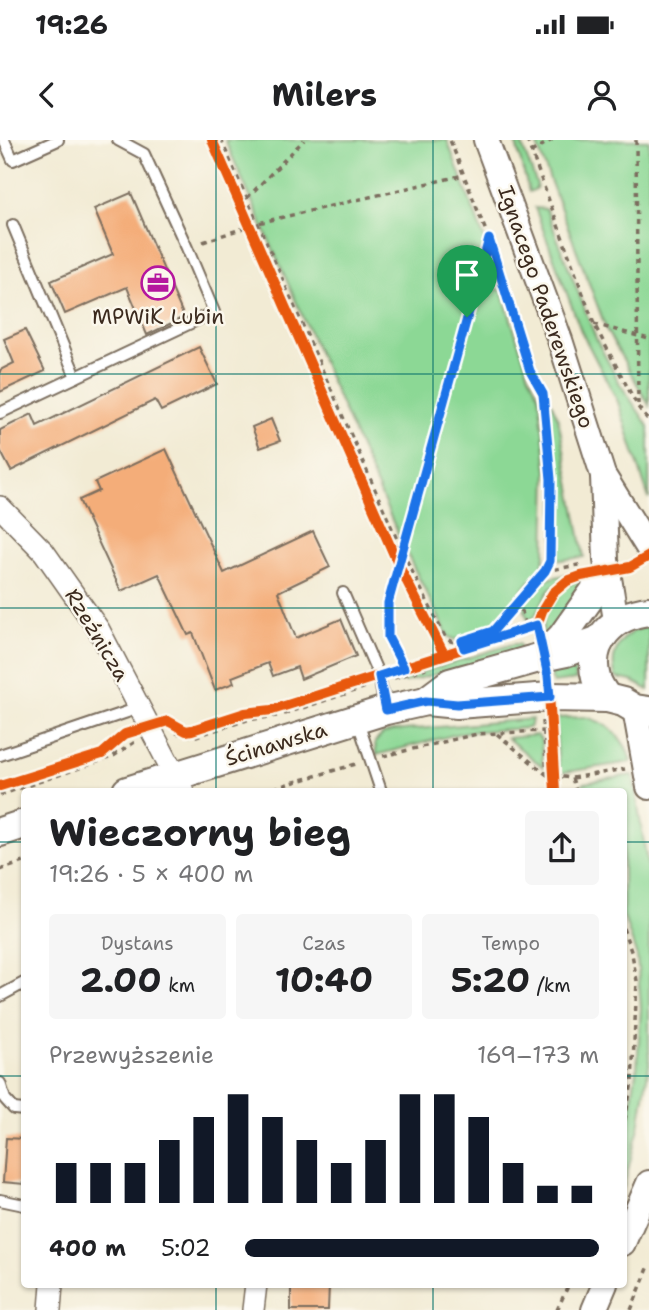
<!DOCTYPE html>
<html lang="pl">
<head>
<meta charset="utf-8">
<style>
	body { margin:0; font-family:"Shantell Sans",sans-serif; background:#f6f6f6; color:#202124; height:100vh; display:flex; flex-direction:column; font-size:26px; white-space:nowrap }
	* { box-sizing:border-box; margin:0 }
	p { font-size:23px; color:#757577 }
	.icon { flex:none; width:38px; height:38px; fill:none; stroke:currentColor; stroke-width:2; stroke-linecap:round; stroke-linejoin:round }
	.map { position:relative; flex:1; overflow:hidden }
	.panel { position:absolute; left:21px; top:648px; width:606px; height:500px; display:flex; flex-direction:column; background:#fff; border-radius:7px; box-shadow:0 2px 5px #0004 }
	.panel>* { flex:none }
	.pin { position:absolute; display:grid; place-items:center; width:60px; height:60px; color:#fff; margin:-72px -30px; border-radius:50% 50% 50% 0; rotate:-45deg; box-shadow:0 0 7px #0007 }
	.pin .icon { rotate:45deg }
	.round { display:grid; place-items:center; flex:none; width:74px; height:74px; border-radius:7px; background:#f6f6f6 }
	.head { display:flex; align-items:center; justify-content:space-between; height:119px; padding:0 28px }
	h1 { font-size:38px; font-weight:700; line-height:52px }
	.figures { display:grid; grid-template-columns:repeat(3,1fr); gap:10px; height:119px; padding:7px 28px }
	.figures div { display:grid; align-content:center; border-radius:7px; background:#f6f6f6; text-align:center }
	.figures b { font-size:35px; font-weight:700 }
	.figures small { font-size:19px; font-weight:400 }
	.figures p { font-size:19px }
	.chart { height:196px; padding:14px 28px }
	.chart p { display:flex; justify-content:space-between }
	.chart svg { width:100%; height:126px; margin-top:7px; stroke:#111827; stroke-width:6 }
	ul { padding:0 28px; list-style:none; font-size:23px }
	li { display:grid; grid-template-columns:112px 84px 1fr; align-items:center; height:52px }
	li i { height:18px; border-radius:9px; background:#111827 }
	.status { display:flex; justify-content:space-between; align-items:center; height:49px; padding:0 35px; background:#fff; direction:ltr }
	.status svg { height:19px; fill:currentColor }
	header { display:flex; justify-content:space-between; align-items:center; height:91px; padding:0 28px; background:#fff; font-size:32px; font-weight:700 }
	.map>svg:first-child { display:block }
	.green { fill:#8cd895; stroke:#64815a; stroke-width:2 }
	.building { fill:#f4ad79 }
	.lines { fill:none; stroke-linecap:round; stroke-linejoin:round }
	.service-casing { stroke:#7b6e5e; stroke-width:14 }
	.minor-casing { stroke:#7b6e5e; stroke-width:24 }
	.tertiary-casing { stroke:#7b6e5e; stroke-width:28 }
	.secondary-casing { stroke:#7b6e5e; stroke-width:32 }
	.path { stroke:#7b6e5e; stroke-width:3.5; stroke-dasharray:5 5; stroke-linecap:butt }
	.service { stroke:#fff; stroke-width:10 }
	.minor { stroke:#fff; stroke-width:21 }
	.tertiary { stroke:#fff; stroke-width:24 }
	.secondary { stroke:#fff; stroke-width:28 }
	.cycleway-casing { stroke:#fbf7ec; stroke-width:15 }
	.cycleway { stroke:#e8590c; stroke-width:10 }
	.route-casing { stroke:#fff; stroke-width:14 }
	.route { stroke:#1a73e8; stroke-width:9 }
	.grid { fill:none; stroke:#0f766e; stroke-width:2; stroke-opacity:0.55 }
	.labels { text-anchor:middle; stroke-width:5; stroke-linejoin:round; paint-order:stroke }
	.street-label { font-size:21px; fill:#3b2a1e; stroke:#fbf7ec }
	.poi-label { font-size:21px; fill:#3b2a1e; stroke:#fbf7ec }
</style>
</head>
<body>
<div class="status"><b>19:26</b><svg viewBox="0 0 49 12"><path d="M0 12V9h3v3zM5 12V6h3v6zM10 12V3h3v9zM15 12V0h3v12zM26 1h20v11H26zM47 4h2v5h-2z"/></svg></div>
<header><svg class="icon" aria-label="back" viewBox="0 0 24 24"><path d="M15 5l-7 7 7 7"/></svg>Milers<svg class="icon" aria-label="person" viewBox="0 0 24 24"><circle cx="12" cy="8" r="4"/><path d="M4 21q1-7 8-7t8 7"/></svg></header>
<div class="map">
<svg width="649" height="1170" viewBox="0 0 649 1170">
	<rect width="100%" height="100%" fill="#fbf7ec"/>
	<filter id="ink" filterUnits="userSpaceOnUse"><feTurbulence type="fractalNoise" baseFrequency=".0143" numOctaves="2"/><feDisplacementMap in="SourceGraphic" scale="14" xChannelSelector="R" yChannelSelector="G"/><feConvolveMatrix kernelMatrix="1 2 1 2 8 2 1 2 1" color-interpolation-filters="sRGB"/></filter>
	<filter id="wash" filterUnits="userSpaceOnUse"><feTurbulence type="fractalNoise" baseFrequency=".00686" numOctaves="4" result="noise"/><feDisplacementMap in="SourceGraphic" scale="28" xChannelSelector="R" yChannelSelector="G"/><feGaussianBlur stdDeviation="1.57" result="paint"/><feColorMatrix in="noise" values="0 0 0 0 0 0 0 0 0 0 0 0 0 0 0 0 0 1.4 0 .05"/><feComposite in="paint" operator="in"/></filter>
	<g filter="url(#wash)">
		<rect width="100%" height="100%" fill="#f2ebd4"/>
		<g class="green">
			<path d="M 225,0 L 447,0 L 499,138 L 493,140 L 496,150 L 501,149 L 529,235 L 539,255 L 547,331 L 545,415 L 542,427 L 492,487 L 456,500 L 449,497 L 446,492 L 406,412 Z"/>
			<path d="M 515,0 L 520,0 L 537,45 L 536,49 L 529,52 Z"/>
			<path d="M 535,0 L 649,0 L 649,265 L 607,191 Z"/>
			<path d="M 535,68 L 546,69 L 597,201 L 620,244 L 649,287 L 649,359 L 618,262 L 581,191 Z"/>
			<path d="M 547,253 L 558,278 L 584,417 L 561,420 L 557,418 L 554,413 L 555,331 Z"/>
			<path d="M 569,434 L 549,450 L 535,476 L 529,482 C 527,477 524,471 524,465 C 522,443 553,437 569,434 Z"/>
			<path d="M 585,439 L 585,442 L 544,502 C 539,473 554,445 585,439 Z"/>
			<path d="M 649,487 L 649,550 L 632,541 L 616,538 C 608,513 622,490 649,487 Z"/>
			<path d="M 513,504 L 519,504 L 523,512 L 405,542 L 394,541 Z"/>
			<path d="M 573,525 L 576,540 L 553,543 L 550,530 Z"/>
			<path d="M 585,577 C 608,582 626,599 631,622 L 559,633 L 555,578 Z"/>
			<path d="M 532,579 L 531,585 L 528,588 L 465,592 L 376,615 L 375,602 L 383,594 L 393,591 Z"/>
			<path d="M 537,595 L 541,600 L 543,627 L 507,598 Z"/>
			<path d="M 633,635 L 649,735 L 649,925 L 639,987 L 623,1049 L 623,1010 L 637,928 L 641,868 L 637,817 L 623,774 L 623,651 L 580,651 L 579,648 L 584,643 Z"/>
		</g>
		<g id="blocks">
			<g class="building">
				<path d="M 131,53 L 184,177 L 147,195 L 127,147 L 65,174 L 51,141 L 113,114 L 94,69 Z"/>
				<path d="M 25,190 L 45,231 L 0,252 L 0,230 L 14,223 L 4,199 Z"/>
				<path d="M 199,207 L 217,244 L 161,271 L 155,260 L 11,331 L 0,310 L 0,290 L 32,274 L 37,286 Z"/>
				<path d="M 271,279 L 280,301 L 260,308 L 252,287 Z"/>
				<path d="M 166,309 L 224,433 L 313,391 L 330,427 L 278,452 L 296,498 L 341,479 L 356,516 L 301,539 L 297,527 L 273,536 L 268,523 L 232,537 L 234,543 L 215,550 L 193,493 L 188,495 L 159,434 L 121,451 L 79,360 L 99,351 L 95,342 Z"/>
				<path d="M 6,998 L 24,999 L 24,1044 L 3,1042 Z"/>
				<path d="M 291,1144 L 329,1144 L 328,1170 L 291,1170 Z"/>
			</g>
		</g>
	</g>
	<g filter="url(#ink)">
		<use href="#blocks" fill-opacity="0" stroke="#7b6e5e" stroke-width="2"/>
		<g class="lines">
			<defs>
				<g id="service">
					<path d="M 4,0 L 13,20 L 58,0"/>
					<path d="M 13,85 L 76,237"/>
					<path d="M 0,273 L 214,172 L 187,108 L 144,14 L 118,0"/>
					<path d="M 343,453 L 379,536 L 385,568"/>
					<path d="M 358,582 L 381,651"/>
					<path d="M 0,615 L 139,568"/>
					<path d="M 0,856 L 24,843"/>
					<path d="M 0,943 L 5,959 L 14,969 L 24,970"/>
					<path d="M 0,1060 L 24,1065"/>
				</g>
				<g id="minor">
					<path d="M 0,367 L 44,412 L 99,490 L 183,651"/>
					<path d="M 50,1170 L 52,1144"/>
					<path d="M 253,1170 L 256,1144"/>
				</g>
				<g id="tertiary">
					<path d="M 486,0 L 560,200 L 603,335 L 649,409"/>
					<path d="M 603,336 L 606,420 L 616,480"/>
					<path d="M 635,569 L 649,647"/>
					<path d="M 623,1103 L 649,1043"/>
					<path d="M 594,1170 L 605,1144"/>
				</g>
				<g id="secondary">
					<path d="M 542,517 L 562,497 L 608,432"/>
					<path d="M 607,558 C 603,552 598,545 596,538 C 586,501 615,474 649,471"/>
					<path d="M 426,561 L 450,543 L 542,517 L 566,512 L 600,500"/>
					<path d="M 127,651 L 386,570 L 426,561 L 457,564 L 550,557 L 607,558 L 623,562 L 635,569 L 649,571"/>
					<path d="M 0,692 L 24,684"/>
				</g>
			</defs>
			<use href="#service" class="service-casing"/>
			<use href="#minor" class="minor-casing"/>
			<use href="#tertiary" class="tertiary-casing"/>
			<use href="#secondary" class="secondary-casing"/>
			<g class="path">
				<path d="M 221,0 L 402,411 L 445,497 C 453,508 479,499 490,493 C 500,487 534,443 545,431 L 550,421 L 551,339 L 543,254 L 530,231 L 489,99 L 450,0"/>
				<path d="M 527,0 L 594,184 L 638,267 L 649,281"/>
				<path d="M 636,0 L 638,264"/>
				<path d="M 531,12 L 552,0"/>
				<path d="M 247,58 L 304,0"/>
				<path d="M 203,102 L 258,83 L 464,35"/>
				<path d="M 594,184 L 649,199"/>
				<path d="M 545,431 L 584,424"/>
				<path d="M 519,460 L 528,495"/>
				<path d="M 407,534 L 388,497 L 388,463 L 489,99"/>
				<path d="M 394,538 L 426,528"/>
				<path d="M 284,574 L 366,547"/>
				<path d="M 543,581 L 547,635"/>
				<path d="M 176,593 L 193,597 L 247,580 L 277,576"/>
				<path d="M 497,594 L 547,635 L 572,638 L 576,651"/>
				<path d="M 383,616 L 477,594 L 544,591"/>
				<path d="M 572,638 L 625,629"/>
				<path d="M 264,651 L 356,624"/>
				<path d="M 0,655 L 112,617 L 135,602"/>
				<path d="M 0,730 L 24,722"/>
				<path d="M 623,788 L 632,814 L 637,841 L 632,942 L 623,990"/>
				<path d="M 557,1170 L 569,1144"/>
				<path d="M 631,1170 L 649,1126"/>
			</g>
			<use href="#service" class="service"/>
			<use href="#minor" class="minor"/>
			<use href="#tertiary" class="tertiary"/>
			<use href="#secondary" class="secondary"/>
			<defs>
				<g id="cycleway">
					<path d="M 212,0 L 398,424 L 444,514"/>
					<path d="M 0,646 L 102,614 L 125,594 L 168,581 L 186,591 L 192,590 L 245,573 L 272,570 L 537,485"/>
					<path d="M 555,651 L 548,536 L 537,485 L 542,471 L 553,453 L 567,441 L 581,436 L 630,427 L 649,416"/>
				</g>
			</defs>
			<use href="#cycleway" class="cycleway-casing"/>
			<use href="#cycleway" class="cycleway"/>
		</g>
	</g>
	<g class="lines" filter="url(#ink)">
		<defs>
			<path id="route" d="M 489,99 L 530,231 L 543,254 L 551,339 L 550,421 L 545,431 L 493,491 L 462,501 L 464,508 L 537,485 L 548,536 L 550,557 L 457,564 L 426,561 L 386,570 L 379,536 L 404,528 L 388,497 L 388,463 Z"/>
		</defs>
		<use href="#route" class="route-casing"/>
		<use href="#route" class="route"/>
	</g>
	<path class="grid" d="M 216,0 L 216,651M 433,0 L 433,651M 0,234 L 649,234M 0,468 L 649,468M 0,702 L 24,702M 623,702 L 649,702M 0,936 L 24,936M 623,936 L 649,936M 216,1144 L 216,1170M 433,1144 L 433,1170"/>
	<defs>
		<symbol id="office-ring" viewBox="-11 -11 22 22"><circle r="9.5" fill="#fbf7ec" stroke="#b5179e" stroke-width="1.5"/><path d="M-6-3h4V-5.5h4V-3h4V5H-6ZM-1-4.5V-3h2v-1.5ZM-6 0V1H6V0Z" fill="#b5179e"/></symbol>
	</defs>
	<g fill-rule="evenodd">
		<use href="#office-ring" x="139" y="124" width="38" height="38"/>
	</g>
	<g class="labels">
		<g class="street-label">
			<text transform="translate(546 167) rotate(71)" y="7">Ignacego Paderewskiego</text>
			<text transform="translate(97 495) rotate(59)" y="7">Rzeźnicza</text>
			<text transform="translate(276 604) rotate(-17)" y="7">Ścinawska</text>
		</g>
		<g class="poi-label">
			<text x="158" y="184">MPWiK Lubin</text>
		</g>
	</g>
</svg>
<div class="pin" style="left:467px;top:177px;background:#1e9e55"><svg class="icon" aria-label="arrive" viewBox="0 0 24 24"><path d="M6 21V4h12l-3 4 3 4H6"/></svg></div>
<section class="panel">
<div class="head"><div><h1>Wieczorny bieg</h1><p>19:26 · 5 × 400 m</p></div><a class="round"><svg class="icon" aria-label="share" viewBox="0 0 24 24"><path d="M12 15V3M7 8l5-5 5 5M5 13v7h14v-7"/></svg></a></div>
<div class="figures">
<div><p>Dystans</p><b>2.00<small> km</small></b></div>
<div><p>Czas</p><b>10:40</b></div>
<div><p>Tempo</p><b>5:20<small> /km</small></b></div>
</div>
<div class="chart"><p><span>Przewyższenie</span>169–173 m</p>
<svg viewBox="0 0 160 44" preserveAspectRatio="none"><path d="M5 44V30M15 44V30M25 44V30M35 44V22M45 44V14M55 44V6M65 44V14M75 44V22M85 44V30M95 44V22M105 44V6M115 44V6M125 44V14M135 44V30M145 44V38M155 44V38"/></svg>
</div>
<ul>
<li><b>400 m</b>5:02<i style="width:100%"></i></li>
</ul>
</section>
</div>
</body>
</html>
